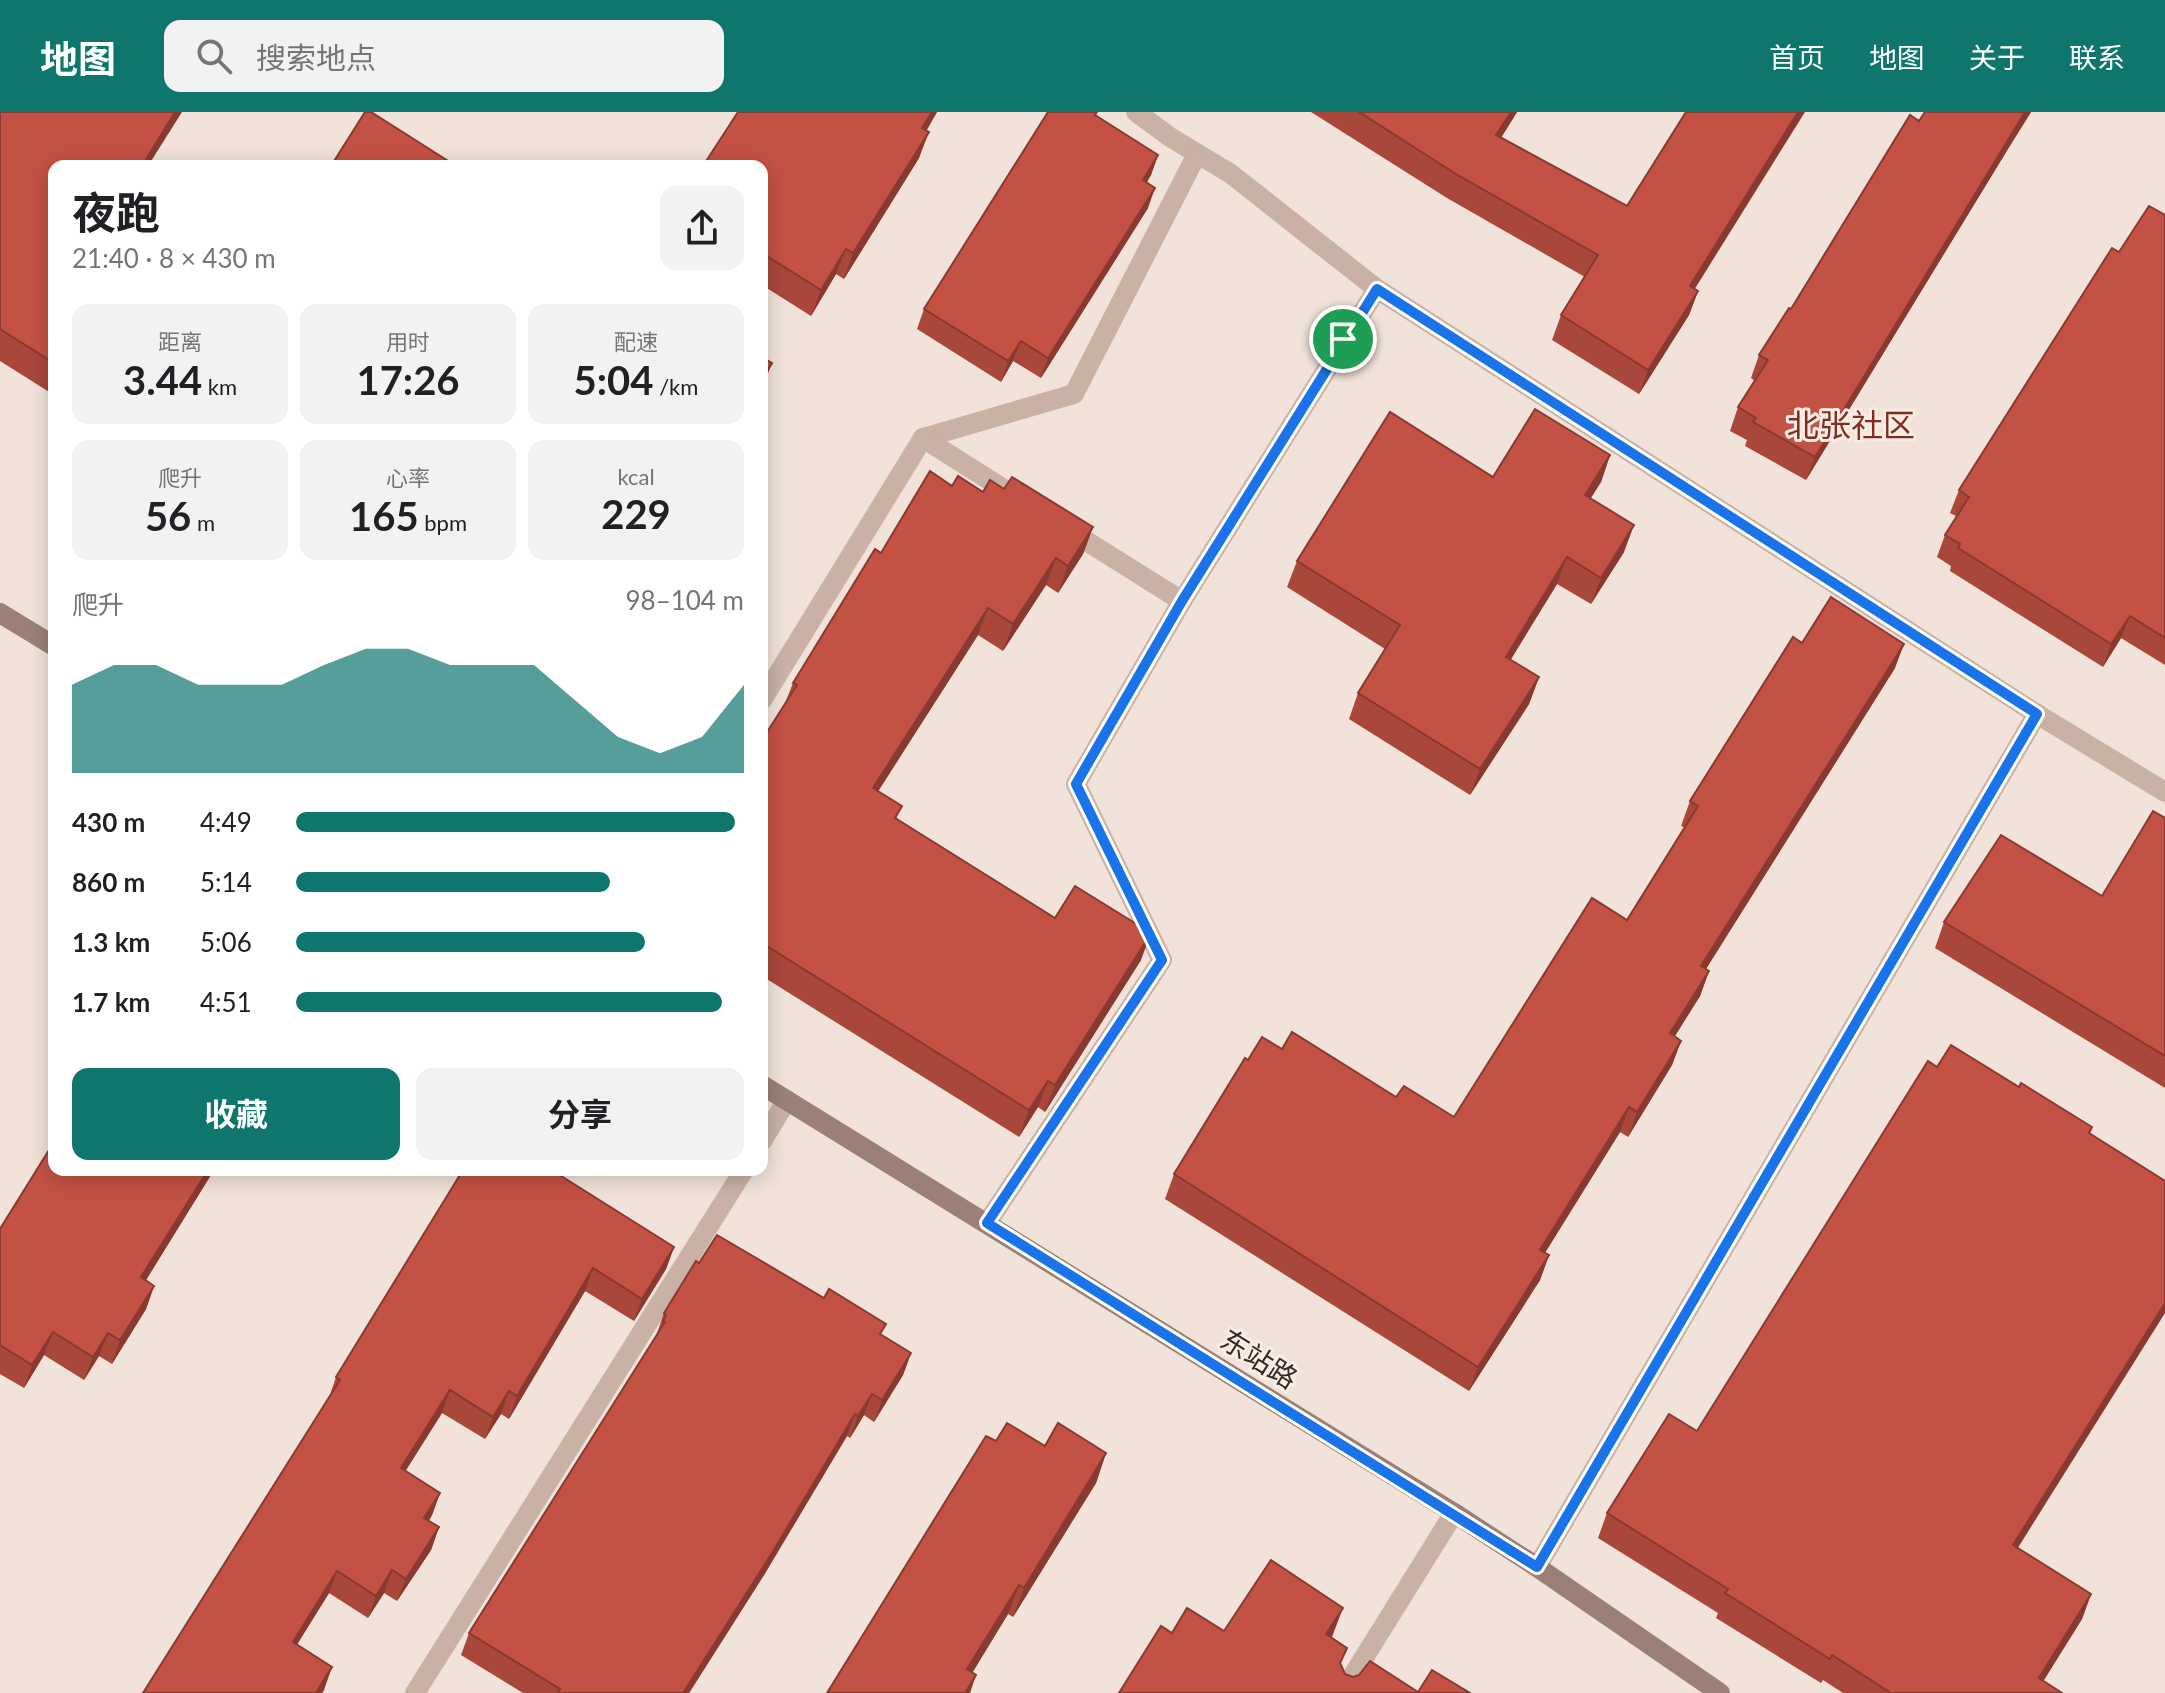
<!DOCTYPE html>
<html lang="zh">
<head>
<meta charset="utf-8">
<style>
	body { margin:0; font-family:Lato,"Noto Sans SC",sans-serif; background:#f2f2f2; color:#202124; height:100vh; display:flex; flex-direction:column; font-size:30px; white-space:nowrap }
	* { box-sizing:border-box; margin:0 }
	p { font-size:26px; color:#757577 }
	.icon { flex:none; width:44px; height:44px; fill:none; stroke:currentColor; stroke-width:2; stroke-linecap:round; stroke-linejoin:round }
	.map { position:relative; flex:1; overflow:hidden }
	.side { position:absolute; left:48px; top:48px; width:720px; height:1016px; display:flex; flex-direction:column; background:#fff; border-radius:16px; box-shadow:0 4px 20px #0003 }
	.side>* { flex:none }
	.pin { position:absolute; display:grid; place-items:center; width:68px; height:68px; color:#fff; margin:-34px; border:4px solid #fff; border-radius:50%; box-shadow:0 2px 8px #0007 }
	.round { display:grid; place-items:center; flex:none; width:84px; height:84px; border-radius:16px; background:#f2f2f2 }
	.summary { display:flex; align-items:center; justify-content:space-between; height:136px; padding:0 24px }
	h1 { font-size:44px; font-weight:700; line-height:60px }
	.metrics { display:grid; grid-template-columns:repeat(3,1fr); gap:12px; height:136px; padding:8px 24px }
	.metrics div { display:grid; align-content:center; border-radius:16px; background:#f2f2f2; text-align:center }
	.metrics b { font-size:40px; font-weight:700 }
	.metrics small { font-size:22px; font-weight:400 }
	.metrics p { font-size:22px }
	.chart { height:224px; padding:16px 24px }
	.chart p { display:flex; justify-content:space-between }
	.chart svg { width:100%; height:144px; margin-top:8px; fill:#0f766e; opacity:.7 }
	.primary-button { display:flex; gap:16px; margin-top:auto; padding:16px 24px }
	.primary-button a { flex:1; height:92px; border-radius:16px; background:#0f766e; color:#fff; font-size:32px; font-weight:700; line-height:92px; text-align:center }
	.primary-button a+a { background:#f2f2f2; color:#202124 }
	ul { padding:0 24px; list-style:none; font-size:26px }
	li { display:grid; grid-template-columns:128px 96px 1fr; align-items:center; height:60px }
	li i { height:20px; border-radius:10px; background:#0f766e }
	header { display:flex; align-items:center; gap:48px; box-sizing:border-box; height:112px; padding:0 40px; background:#0f766e; color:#fff }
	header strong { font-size:38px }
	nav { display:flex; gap:44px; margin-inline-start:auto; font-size:28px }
	.search { width:560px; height:72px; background:#f2f2f2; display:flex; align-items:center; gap:20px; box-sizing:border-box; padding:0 28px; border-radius:16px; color:#757577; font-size:30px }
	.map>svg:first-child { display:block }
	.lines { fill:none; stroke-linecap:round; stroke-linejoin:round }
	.street { stroke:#c9b1a6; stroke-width:20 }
	.secondary { stroke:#9c8077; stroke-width:20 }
	.wall { fill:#a9473a }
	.shaded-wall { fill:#893930 }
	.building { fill:#c45244; stroke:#893930; stroke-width:2 }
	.route-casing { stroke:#fff; stroke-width:16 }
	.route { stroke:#1a73e8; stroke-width:10 }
	.labels { text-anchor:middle; stroke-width:6; stroke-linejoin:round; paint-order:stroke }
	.street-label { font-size:28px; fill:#352927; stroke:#f9ede5 }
	.quarter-label { font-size:32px; fill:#822b21; stroke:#f9ede5 }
</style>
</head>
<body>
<header>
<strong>地图</strong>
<div class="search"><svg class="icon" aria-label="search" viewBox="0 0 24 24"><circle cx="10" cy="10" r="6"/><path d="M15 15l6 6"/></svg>搜索地点</div>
<nav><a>首页</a><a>地图</a><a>关于</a><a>联系</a></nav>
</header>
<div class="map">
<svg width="2165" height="1581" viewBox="0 0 2165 1581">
	<rect width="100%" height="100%" fill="#f1e3d9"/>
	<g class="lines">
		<g class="street">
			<path d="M 1136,0 L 1170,25 L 1231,62 L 1377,177 L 2037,602"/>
			<path d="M 923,326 L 1074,282 L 1197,42"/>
			<path d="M 1064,415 L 1182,489 L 1377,177"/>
			<path d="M 762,588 L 923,326 L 1013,383"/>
			<path d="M 762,1029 L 787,988"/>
			<path d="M 987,1111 L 1162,848 L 1076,672 L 1182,489"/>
			<path d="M 1537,1455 L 2037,602 L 2165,680"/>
			<path d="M 415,1581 L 744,1058"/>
			<path d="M 1342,1581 L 1454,1401"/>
		</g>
		<g class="secondary">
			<path d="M 0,501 L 54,534"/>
			<path d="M 762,973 L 1454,1401 L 1537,1455 L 1720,1581"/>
		</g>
	</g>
	<g class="wall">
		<path d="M 0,0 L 54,54 L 54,283 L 0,249 Z"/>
		<path d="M 738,0 L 937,0 L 926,19 L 919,46 L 844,167 L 836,162 L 811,204 L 762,173 L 762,54 Z"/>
		<path d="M 1311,0 L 1517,0 L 1501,26 L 1698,179 L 1689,203 L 1639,282 L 1552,228 L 1561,203 L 1585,165 L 1447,86 Z"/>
		<path d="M 1925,0 L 2031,0 L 2011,32 L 1806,368 L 1745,334 L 1747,328 L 1730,319 L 1738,295 L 1755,269 L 1751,266 L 1759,243 L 1791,197 Z"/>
		<path d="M 1097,5 L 1158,43 L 1151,63 L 1147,70 L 1148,96 L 1041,266 L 1013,249 L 1001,270 L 917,217 L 924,197 Z"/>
		<path d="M 2165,103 L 2165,553 L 2121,526 L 2103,555 L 1950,459 L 1951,454 L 1937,445 L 1945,423 L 1956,404 L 1950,401 L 1959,378 L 2119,140 Z"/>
		<path d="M 1610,343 L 1601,370 L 1590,386 L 1624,440 L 1591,492 L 1557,472 L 1510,548 L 1539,565 L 1529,592 L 1470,683 L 1349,607 L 1358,581 L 1385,537 L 1287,475 L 1297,449 L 1493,365 Z"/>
		<path d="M 952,374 L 983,380 L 1004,377 L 1093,415 L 1083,442 L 1058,481 L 1046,473 L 1003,539 L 978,523 L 878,679 L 898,707 L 1055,806 L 1141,848 L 1045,1000 L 1038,995 L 1019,1025 L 762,864 L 762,628 L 785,591 L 793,571 L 881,441 Z"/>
		<path d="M 1802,531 L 1895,556 L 1706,857 L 1709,859 L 1700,884 L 1675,924 L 1681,929 L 1672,953 L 1628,1025 L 1620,1020 L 1545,1141 L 1549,1143 L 1540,1168 L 1469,1279 L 1165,1087 L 1174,1062 L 1248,948 L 1282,937 L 1396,985 L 1454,1005 L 1627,808 L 1684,715 L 1681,714 L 1690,689 Z"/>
		<path d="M 2165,706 L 2165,976 L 1935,836 L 1944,810 L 2102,784 Z"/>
		<path d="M 1937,955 L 2090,1022 L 2017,1436 L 2091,1482 L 2082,1507 L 2043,1569 L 2062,1581 L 1843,1581 L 1823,1568 L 1821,1571 L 1716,1506 L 1718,1501 L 1598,1426 L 1607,1401 L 1697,1319 Z"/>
		<path d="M 54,1058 L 214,1058 L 146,1168 L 154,1174 L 146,1197 L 112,1252 L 99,1244 L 84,1268 L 44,1243 L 24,1276 L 0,1262 L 0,1117 Z"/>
		<path d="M 463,1058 L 565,1058 L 561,1064 L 674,1135 L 666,1157 L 634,1209 L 585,1179 L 509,1307 L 501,1302 L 485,1327 L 442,1301 L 405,1359 L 440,1381 L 432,1403 L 429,1409 L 439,1415 L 431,1438 L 397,1489 L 384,1481 L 368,1506 L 329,1481 L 297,1532 L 324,1578 L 322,1581 L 143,1581 L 329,1286 L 336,1265 Z"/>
		<path d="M 664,1201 L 882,1223 L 911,1241 L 903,1263 L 874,1310 L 864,1303 L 850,1326 L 847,1324 L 764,1463 L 689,1581 L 523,1581 L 461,1543 L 469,1521 L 656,1224 Z"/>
		<path d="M 996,1329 L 1106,1341 L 1096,1371 L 1013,1505 L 1008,1502 L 972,1561 Z"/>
	</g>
	<g class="shaded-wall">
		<path d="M 175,0 L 182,0 L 148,54 L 142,54 Z"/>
		<path d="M 932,0 L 937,0 L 913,42 L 922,16 Z"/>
		<path d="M 1511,0 L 1517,0 L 1487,48 L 1496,23 Z"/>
		<path d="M 1798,0 L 1805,0 L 1681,199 L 1690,174 Z"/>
		<path d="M 2025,0 L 2031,0 L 2011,32 L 1806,368 L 1815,345 Z"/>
		<path d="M 929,20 L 919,46 L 844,167 L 853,141 Z"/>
		<path d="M 1158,43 L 1151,63 L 1135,88 L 1143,68 Z"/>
		<path d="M 1155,76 L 1148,96 L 1041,266 L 1048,246 Z"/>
		<path d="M 846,137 L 836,162 L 811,204 L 821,178 Z"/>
		<path d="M 1698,179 L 1689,203 L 1639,282 L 1648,258 Z"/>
		<path d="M 1021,229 L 1013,249 L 1001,270 L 1008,249 Z"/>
		<path d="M 772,251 L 762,277 L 762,278 L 762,267 Z"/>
		<path d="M 1610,343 L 1601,370 L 1576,410 L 1585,383 Z"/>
		<path d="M 1634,413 L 1624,440 L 1591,492 L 1601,466 Z"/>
		<path d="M 1093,415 L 1083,442 L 1058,481 L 1068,454 Z"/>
		<path d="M 1567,445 L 1557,472 L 1496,572 L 1506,545 Z"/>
		<path d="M 1056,446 L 1046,473 L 1003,539 L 1013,512 Z"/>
		<path d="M 988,496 L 978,523 L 863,703 L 873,676 Z"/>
		<path d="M 2130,504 L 2121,526 L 2103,555 L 2111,532 Z"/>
		<path d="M 1904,532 L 1895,556 L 1692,879 L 1701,854 Z"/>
		<path d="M 1539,565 L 1529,592 L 1470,683 L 1480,657 Z"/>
		<path d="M 1151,821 L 1141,848 L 1045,1000 L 1055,973 Z"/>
		<path d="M 1709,859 L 1700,884 L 1661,946 L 1670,921 Z"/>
		<path d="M 1681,929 L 1672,953 L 1628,1025 L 1637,1000 Z"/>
		<path d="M 1048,969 L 1038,995 L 1019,1025 L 1029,998 Z"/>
		<path d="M 1629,995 L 1620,1020 L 1531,1163 L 1540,1138 Z"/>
		<path d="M 208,1058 L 214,1058 L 133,1189 L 141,1165 Z"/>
		<path d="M 560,1058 L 565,1058 L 549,1084 L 558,1062 Z"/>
		<path d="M 674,1135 L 666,1157 L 634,1209 L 642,1187 Z"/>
		<path d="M 1549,1143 L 1540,1168 L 1469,1279 L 1478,1255 Z"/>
		<path d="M 593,1156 L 585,1179 L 509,1307 L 517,1284 Z"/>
		<path d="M 154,1174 L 146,1197 L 112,1252 L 120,1228 Z"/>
		<path d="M 2165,1191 L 2165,1201 L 2004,1458 L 2013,1433 Z"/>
		<path d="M 53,1220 L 44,1243 L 24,1276 L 32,1253 Z"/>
		<path d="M 108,1221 L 99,1244 L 84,1268 L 93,1245 Z"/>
		<path d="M 911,1241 L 903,1263 L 874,1310 L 882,1288 Z"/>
		<path d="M 450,1278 L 442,1301 L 393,1379 L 401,1356 Z"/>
		<path d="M 509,1279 L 501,1302 L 485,1327 L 493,1305 Z"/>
		<path d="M 872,1282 L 864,1303 L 850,1326 L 858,1304 Z"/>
		<path d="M 855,1302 L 847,1324 L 764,1463 L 689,1581 L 683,1581 Z"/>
		<path d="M 1106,1341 L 1096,1371 L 1013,1505 L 1024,1476 Z"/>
		<path d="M 440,1381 L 432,1403 L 416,1429 L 424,1406 Z"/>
		<path d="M 439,1415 L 431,1438 L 397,1489 L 406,1467 Z"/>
		<path d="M 392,1458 L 384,1481 L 368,1506 L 376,1484 Z"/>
		<path d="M 337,1459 L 329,1481 L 285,1552 L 293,1530 Z"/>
		<path d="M 1019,1473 L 1008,1502 L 960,1581 L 967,1557 Z"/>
		<path d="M 2091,1482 L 2082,1507 L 2036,1581 L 2039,1566 Z"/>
		<path d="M 1343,1496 L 1332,1525 L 1315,1551 L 1326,1522 Z"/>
		<path d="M 332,1555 L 324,1578 L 322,1581 L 316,1581 Z"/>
		<path d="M 976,1563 L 970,1581 L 965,1581 Z"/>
	</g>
	<g class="building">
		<path d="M 0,0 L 175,0 L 142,54 L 54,54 L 54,251 L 0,217 Z"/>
		<path d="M 365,0 L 371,0 L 456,54 L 331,54 Z"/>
		<path d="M 738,0 L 932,0 L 922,16 L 929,20 L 853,141 L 846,137 L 821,178 L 762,141 L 762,54 L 703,54 Z"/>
		<path d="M 1048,0 L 1097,0 L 1095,3 L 1158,43 L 1143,68 L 1155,76 L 1048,246 L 1021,229 L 1008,249 L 924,197 Z"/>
		<path d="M 1359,0 L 1511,0 L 1496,23 L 1627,94 L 1686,0 L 1798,0 L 1690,174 L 1698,179 L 1648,258 L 1561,203 L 1598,143 L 1456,62 Z"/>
		<path d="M 1925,0 L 2025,0 L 1815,345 L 1753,310 L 1756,306 L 1738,295 L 1768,248 L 1759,243 L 1789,196 L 1791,197 L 1910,3 L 1919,9 Z"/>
		<path d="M 2149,94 L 2165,103 L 2165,526 L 2130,504 L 2111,532 L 1958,436 L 1960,432 L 1945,423 L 1969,385 L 1959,378 L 2112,136 L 2119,140 Z"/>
		<path d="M 762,245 L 772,251 L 762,267 Z"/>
		<path d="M 1535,297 L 1610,343 L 1585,383 L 1634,413 L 1601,466 L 1567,445 L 1506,545 L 1539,565 L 1480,657 L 1358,581 L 1400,513 L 1297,449 L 1390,300 L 1493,365 Z"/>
		<path d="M 930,359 L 952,374 L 958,364 L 983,380 L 990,368 L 1004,377 L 1012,365 L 1093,415 L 1068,454 L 1056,446 L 1013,512 L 988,496 L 873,676 L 902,694 L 895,706 L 1055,806 L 1075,774 L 1151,821 L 1055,973 L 1048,969 L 1029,998 L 762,831 L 762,628 L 797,573 L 793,571 L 875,437 L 881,441 Z"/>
		<path d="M 1831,485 L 1904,532 L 1701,854 L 1709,859 L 1670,921 L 1681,929 L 1637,1000 L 1629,995 L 1540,1138 L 1549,1143 L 1478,1255 L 1174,1062 L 1245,946 L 1248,948 L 1262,925 L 1282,937 L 1292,920 L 1396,985 L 1404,974 L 1454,1005 L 1592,786 L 1627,808 L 1698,694 L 1690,689 L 1793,525 L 1802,531 Z"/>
		<path d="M 2153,699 L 2165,706 L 2165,944 L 1944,810 L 2001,723 L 2102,784 Z"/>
		<path d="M 1951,933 L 2019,975 L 2021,971 L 2092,1015 L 2089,1021 L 2165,1069 L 2165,1191 L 2013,1433 L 2091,1482 L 2039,1566 L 2062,1581 L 1891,1581 L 1832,1543 L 1830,1547 L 1725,1481 L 1728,1477 L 1607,1401 L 1669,1302 L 1697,1319 L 1928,949 L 1937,955 Z"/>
		<path d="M 54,1030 L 54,1058 L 208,1058 L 141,1165 L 154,1174 L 120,1228 L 108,1221 L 93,1245 L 53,1220 L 32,1253 L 0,1233 L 0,1117 Z"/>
		<path d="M 463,1058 L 560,1058 L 558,1062 L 674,1135 L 642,1187 L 593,1156 L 517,1284 L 509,1279 L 493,1305 L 450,1278 L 401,1356 L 440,1381 L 424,1406 L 439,1415 L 406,1467 L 392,1458 L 376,1484 L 337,1459 L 293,1530 L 332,1555 L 317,1579 L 320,1581 L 143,1581 L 340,1268 L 336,1265 Z"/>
		<path d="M 717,1123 L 824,1186 L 829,1177 L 886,1212 L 880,1222 L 911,1241 L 882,1288 L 872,1282 L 858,1304 L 855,1302 L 772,1441 L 683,1581 L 557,1581 L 560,1577 L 469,1521 L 665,1210 L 663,1209 L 666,1203 L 664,1201 L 696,1149 L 699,1151 Z"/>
		<path d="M 1007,1311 L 1045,1334 L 1058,1311 L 1106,1341 L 1024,1476 L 1019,1473 L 967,1557 L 976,1563 L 965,1581 L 827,1581 L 986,1324 L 996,1329 Z"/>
		<path d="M 1271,1448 L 1343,1496 L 1326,1522 L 1347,1536 L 1340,1551 L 1345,1562 L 1353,1565 L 1359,1563 L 1370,1549 L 1418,1580 L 1432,1558 L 1470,1581 L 1119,1581 L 1161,1514 L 1172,1521 L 1187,1496 L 1224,1519 Z"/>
	</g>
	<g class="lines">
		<defs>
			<path id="route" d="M 1377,177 L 2037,602 L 1537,1455 L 987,1111 L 1162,848 L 1076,672 L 1182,489 Z"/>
		</defs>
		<use href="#route" class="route-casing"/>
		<use href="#route" class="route"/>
	</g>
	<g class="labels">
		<g class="street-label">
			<text transform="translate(1259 1247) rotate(32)" y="10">东站路</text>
		</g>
		<g class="quarter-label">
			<text x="1851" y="325">北张社区</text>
		</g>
	</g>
</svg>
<div class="pin" style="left:1343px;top:227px;background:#1e9e55"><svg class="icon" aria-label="arrive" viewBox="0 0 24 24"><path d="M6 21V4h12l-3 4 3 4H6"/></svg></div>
<section class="side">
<div class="summary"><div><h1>夜跑</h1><p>21:40 · 8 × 430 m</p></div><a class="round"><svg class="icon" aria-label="share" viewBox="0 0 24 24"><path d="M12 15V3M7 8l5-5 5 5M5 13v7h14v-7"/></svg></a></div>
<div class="metrics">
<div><p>距离</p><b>3.44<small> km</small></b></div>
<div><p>用时</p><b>17:26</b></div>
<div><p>配速</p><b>5:04<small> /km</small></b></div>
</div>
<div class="metrics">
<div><p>爬升</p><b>56<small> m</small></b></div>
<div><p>心率</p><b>165<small> bpm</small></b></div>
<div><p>kcal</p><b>229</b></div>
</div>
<div class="chart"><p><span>爬升</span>98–104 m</p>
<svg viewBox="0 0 160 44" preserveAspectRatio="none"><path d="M0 44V17L10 11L20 11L30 17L40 17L50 17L60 11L70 6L80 6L90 11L100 11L110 11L120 22L130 33L140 38L150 33L160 17V44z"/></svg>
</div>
<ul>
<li><b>430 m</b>4:49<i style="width:98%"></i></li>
<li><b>860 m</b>5:14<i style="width:70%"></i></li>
<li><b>1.3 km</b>5:06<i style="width:78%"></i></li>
<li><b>1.7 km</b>4:51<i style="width:95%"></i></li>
</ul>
<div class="primary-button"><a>收藏</a><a>分享</a></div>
</section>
</div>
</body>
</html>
